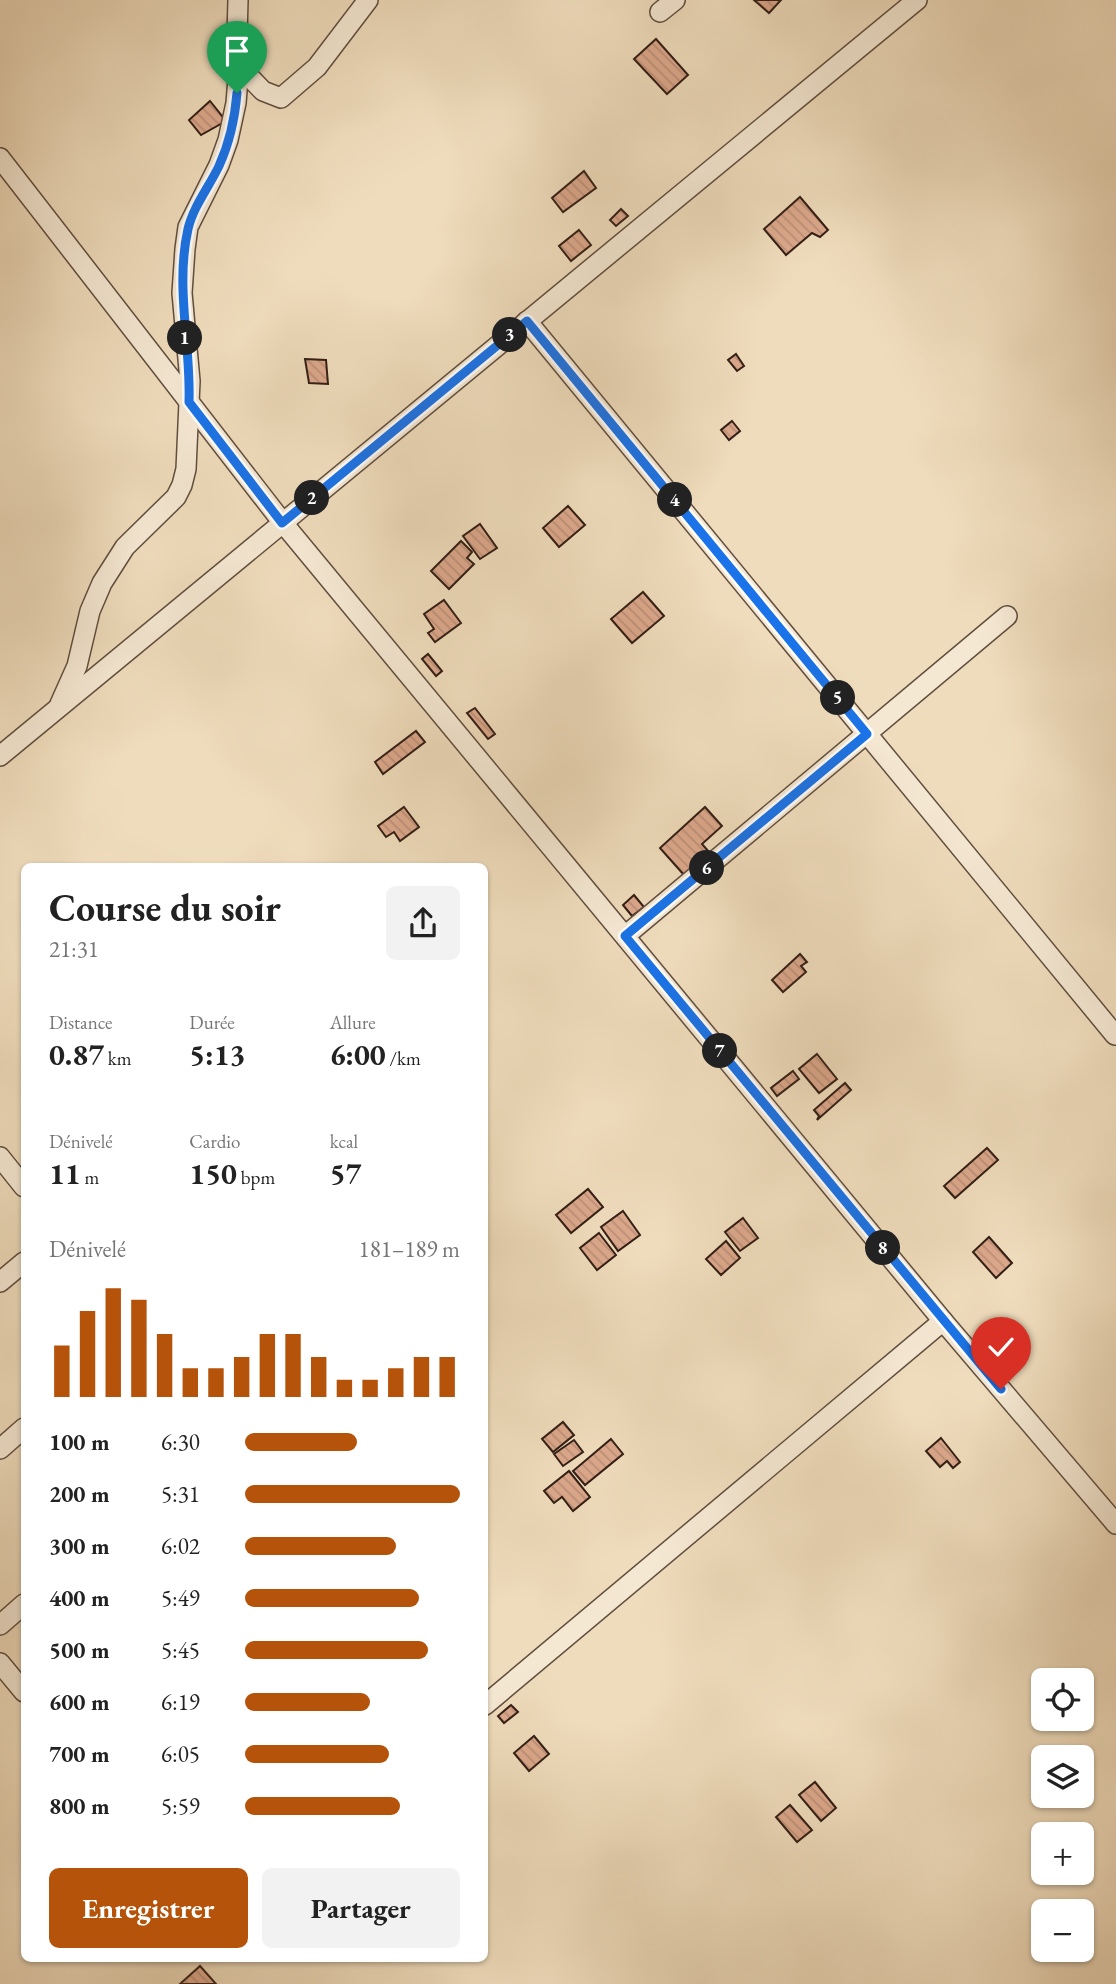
<!DOCTYPE html>
<html lang="fr">
<head>
<meta charset="utf-8">
<style>
	body { margin:0; font-family:"EB Garamond",serif; background:#f2f2f2; color:#222; height:100vh; display:flex; flex-direction:column; font-size:26px; white-space:nowrap }
	* { box-sizing:border-box; margin:0 }
	p { font-size:23px; color:#767676 }
	.icon { flex:none; width:38px; height:38px; fill:none; stroke:currentColor; stroke-width:2; stroke-linecap:round; stroke-linejoin:round }
	.map { position:relative; flex:1; overflow:hidden }
	.panel { position:absolute; left:21px; top:863px; width:467px; height:1099px; display:flex; flex-direction:column; background:#fff; border-radius:10px; box-shadow:0 2px 5px #0004 }
	.panel>* { flex:none }
	.fabs { position:absolute; left:1031px; top:1668px; display:grid; gap:14px }
	.fabs a { display:grid; place-items:center; width:63px; height:63px; border-radius:10px; background:#fff; box-shadow:0 2px 5px #0004; font-size:35px }
	.pin { position:absolute; display:grid; place-items:center; width:60px; height:60px; color:#fff; margin:-72px -30px; border-radius:50% 50% 50% 0; rotate:-45deg; box-shadow:0 0 7px #0007 }
	.pin .icon { rotate:45deg }
	.km { position:absolute; width:35px; height:35px; margin:-18px; border-radius:50%; background:#222; color:#fff; font-size:19px; line-height:35px; text-align:center }
	.round { display:grid; place-items:center; flex:none; width:74px; height:74px; border-radius:10px; background:#f2f2f2 }
	.summary { display:flex; align-items:center; justify-content:space-between; height:119px; padding:0 28px }
	h1 { font-size:38px; font-weight:700; line-height:52px }
	.figures { display:grid; grid-template-columns:repeat(3,1fr); gap:10px; height:119px; padding:7px 28px }
	.figures div { display:grid; align-content:center }
	.figures b { font-size:30px; font-weight:700 }
	.figures small { font-size:19px; font-weight:400 }
	.figures p { font-size:19px }
	.chart { height:196px; padding:14px 28px }
	.chart p { display:flex; justify-content:space-between }
	.chart svg { width:100%; height:126px; margin-top:7px; stroke:#b45309; stroke-width:6 }
	.action { display:flex; gap:14px; margin-top:auto; padding:14px 28px }
	.action a { flex:1; height:80px; border-radius:10px; background:#b45309; color:#fff; font-size:28px; font-weight:700; line-height:80px; text-align:center }
	.action a+a { background:#f2f2f2; color:#222 }
	ul { padding:0 28px; list-style:none; font-size:23px }
	li { display:grid; grid-template-columns:112px 84px 1fr; align-items:center; height:52px }
	li i { height:18px; border-radius:9px; background:#b45309 }
	.map>svg:first-child { display:block }
	.building { fill:url(#building-back-hatch); stroke:#321e15; stroke-width:2 }
	.lines { fill:none; stroke-linecap:round; stroke-linejoin:round }
	.minor-casing { stroke:#614e3f; stroke-width:22 }
	.minor { stroke:#f5e8d3; stroke-width:19 }
	.route-casing { stroke:#fff; stroke-width:14 }
	.route { stroke:#1a73e8; stroke-width:9 }
</style>
</head>
<body>
<div class="map">
<svg width="1116" height="1984" viewBox="0 0 1116 1984">
	<defs>
		<pattern id="building-back-hatch" width="6" height="6" patternUnits="userSpaceOnUse" patternTransform="scale(1.75)"><rect width="6" height="6" fill="#dca88c"/><path d="M-1 5l2 2M0 0l6 6M5-1l2 2" fill="none" stroke="#bd9078"/></pattern>
	</defs>
	<rect width="100%" height="100%" fill="#efdcbc"/>
	<filter id="stains"><feTurbulence type="fractalNoise" baseFrequency=".00286" numOctaves="4"/><feColorMatrix values="0 0 0 0 .2 0 0 0 0 .09 0 0 0 0 .02 0 0 0 .5 -.17"/></filter>
	<radialGradient id="worn" r=".72"><stop offset=".6" stop-color="#630" stop-opacity="0"/><stop offset="1" stop-color="#630" stop-opacity=".3"/></radialGradient>
	<g class="building">
		<path d="M 754,0 L 781,0 L 769,13 Z"/>
		<path d="M 656,39 L 688,75 L 667,94 L 634,59 Z"/>
		<path d="M 210,101 L 226,121 L 201,135 L 189,120 Z"/>
		<path d="M 584,171 L 596,188 L 563,212 L 552,198 Z"/>
		<path d="M 800,197 L 828,230 L 820,237 L 812,233 L 786,255 L 764,229 Z"/>
		<path d="M 621,209 L 628,216 L 616,226 L 610,220 Z"/>
		<path d="M 579,230 L 591,245 L 571,261 L 559,246 Z"/>
		<path d="M 736,354 L 744,366 L 737,371 L 728,360 Z"/>
		<path d="M 305,359 L 326,360 L 328,384 L 309,383 Z"/>
		<path d="M 732,421 L 740,431 L 729,440 L 721,430 Z"/>
		<path d="M 568,506 L 585,525 L 559,547 L 543,528 Z"/>
		<path d="M 480,524 L 497,548 L 480,559 L 463,536 Z"/>
		<path d="M 461,541 L 472,552 L 467,558 L 474,564 L 449,589 L 431,571 Z"/>
		<path d="M 643,592 L 664,616 L 632,643 L 611,619 Z"/>
		<path d="M 444,600 L 461,623 L 435,642 L 428,633 L 434,629 L 424,614 Z"/>
		<path d="M 428,654 L 442,671 L 436,676 L 422,659 Z"/>
		<path d="M 475,708 L 495,734 L 488,739 L 467,713 Z"/>
		<path d="M 416,731 L 425,742 L 383,774 L 375,762 Z"/>
		<path d="M 404,807 L 419,827 L 400,841 L 394,832 L 386,837 L 378,826 Z"/>
		<path d="M 705,807 L 722,826 L 702,844 L 709,852 L 684,875 L 660,848 Z"/>
		<path d="M 634,895 L 644,907 L 632,916 L 623,905 Z"/>
		<path d="M 800,954 L 807,962 L 801,966 L 806,972 L 783,992 L 772,980 Z"/>
		<path d="M 817,1054 L 837,1079 L 819,1093 L 799,1069 Z"/>
		<path d="M 793,1071 L 799,1079 L 777,1096 L 771,1088 Z"/>
		<path d="M 845,1083 L 851,1090 L 817,1120 L 819,1116 L 814,1110 Z"/>
		<path d="M 987,1148 L 998,1160 L 955,1198 L 944,1186 Z"/>
		<path d="M 588,1189 L 603,1207 L 571,1233 L 556,1215 Z"/>
		<path d="M 623,1211 L 640,1235 L 618,1251 L 601,1227 Z"/>
		<path d="M 743,1218 L 758,1238 L 740,1251 L 725,1232 Z"/>
		<path d="M 599,1233 L 616,1255 L 597,1270 L 580,1248 Z"/>
		<path d="M 989,1237 L 1012,1263 L 996,1278 L 973,1252 Z"/>
		<path d="M 726,1241 L 740,1258 L 721,1275 L 706,1259 Z"/>
		<path d="M 563,1422 L 574,1435 L 553,1452 L 542,1439 Z"/>
		<path d="M 941,1438 L 960,1462 L 953,1468 L 947,1461 L 940,1467 L 926,1451 Z"/>
		<path d="M 611,1439 L 623,1454 L 585,1485 L 573,1471 Z"/>
		<path d="M 574,1440 L 583,1452 L 563,1466 L 554,1454 Z"/>
		<path d="M 569,1471 L 590,1497 L 573,1511 L 562,1497 L 554,1503 L 544,1491 Z"/>
		<path d="M 511,1705 L 518,1712 L 504,1723 L 498,1716 Z"/>
		<path d="M 534,1736 L 549,1754 L 529,1771 L 514,1753 Z"/>
		<path d="M 815,1782 L 836,1808 L 821,1821 L 799,1795 Z"/>
		<path d="M 790,1805 L 812,1830 L 797,1842 L 776,1817 Z"/>
		<path d="M 200,1966 L 216,1984 L 180,1984 Z"/>
	</g>
	<g class="lines">
		<defs>
			<g id="minor">
				<path d="M 660,12 L 675,0"/>
				<path d="M 239,66 L 263,91 L 281,98 L 317,67 L 368,0"/>
				<path d="M 0,158 L 283,523 L 943,1321 L 1116,1524"/>
				<path d="M 527,321 L 1115,1035"/>
				<path d="M 60,704 L 77,666 L 90,611 L 102,583 L 125,547 L 176,497 L 182,485 L 186,469 L 190,381 L 182,293 L 185,249 L 188,227 L 219,165 L 228,140 L 236,103 L 239,66 L 237,36 L 238,0"/>
				<path d="M 0,756 L 917,0"/>
				<path d="M 625,936 L 1007,616"/>
				<path d="M 0,1157 L 24,1187"/>
				<path d="M 0,1282 L 24,1262"/>
				<path d="M 0,1449 L 24,1428"/>
				<path d="M 0,1625 L 24,1604"/>
				<path d="M 0,1663 L 24,1692"/>
				<path d="M 485,1705 L 943,1321"/>
			</g>
		</defs>
		<use href="#minor" class="minor-casing"/>
		<use href="#minor" class="minor"/>
	</g>
	<g class="lines">
		<defs>
			<path id="route" d="M 237,93 C 235,117 229,144 219,166 C 209,187 193,207 188,229 C 175,287 191,344 189,402 L 282,523 L 527,321 L 867,734 L 625,936 L 1001,1389"/>
		</defs>
		<use href="#route" class="route-casing"/>
		<use href="#route" class="route"/>
	</g>
	<rect width="100%" height="100%" filter="url(#stains)"/>
	<rect width="100%" height="100%" fill="url(#worn)"/>
</svg>
<div class="fabs">
<a><svg class="icon" aria-label="locate" viewBox="0 0 24 24"><circle cx="12" cy="12" r="6"/><path d="M12 2v4M12 18v4M2 12h4M18 12h4"/></svg></a>
<a><svg class="icon" aria-label="layers" viewBox="0 0 24 24"><path d="M12 4l9 5-9 5-9-5zM3 14l9 5 9-5"/></svg></a>
<a>+</a>
<a>−</a>
</div>
<div class="pin" style="left:237px;top:93px;background:#1e9e55"><svg class="icon" aria-label="arrive" viewBox="0 0 24 24"><path d="M6 21V4h12l-3 4 3 4H6"/></svg></div>
<div class="pin" style="left:1001px;top:1389px;background:#d93025"><svg class="icon" aria-label="check" viewBox="0 0 24 24"><path d="M5 12l5 5 9-10"/></svg></div>
<b class="km" style="left:185px;top:338px">1</b>
<b class="km" style="left:312px;top:498px">2</b>
<b class="km" style="left:510px;top:335px">3</b>
<b class="km" style="left:675px;top:500px">4</b>
<b class="km" style="left:838px;top:698px">5</b>
<b class="km" style="left:707px;top:868px">6</b>
<b class="km" style="left:720px;top:1051px">7</b>
<b class="km" style="left:883px;top:1248px">8</b>
<section class="panel">
<div class="summary"><div><h1>Course du soir</h1><p>21:31</p></div><a class="round"><svg class="icon" aria-label="share" viewBox="0 0 24 24"><path d="M12 15V3M7 8l5-5 5 5M5 13v7h14v-7"/></svg></a></div>
<div class="figures">
<div><p>Distance</p><b>0.87<small> km</small></b></div>
<div><p>Durée</p><b>5:13</b></div>
<div><p>Allure</p><b>6:00<small> /km</small></b></div>
</div>
<div class="figures">
<div><p>Dénivelé</p><b>11<small> m</small></b></div>
<div><p>Cardio</p><b>150<small> bpm</small></b></div>
<div><p>kcal</p><b>57</b></div>
</div>
<div class="chart"><p><span>Dénivelé</span>181–189 m</p>
<svg viewBox="0 0 160 44" preserveAspectRatio="none"><path d="M5 44V26M15 44V14M25 44V6M35 44V10M45 44V22M55 44V34M65 44V34M75 44V30M85 44V22M95 44V22M105 44V30M115 44V38M125 44V38M135 44V34M145 44V30M155 44V30"/></svg>
</div>
<ul>
<li><b>100 m</b>6:30<i style="width:52%"></i></li>
<li><b>200 m</b>5:31<i style="width:100%"></i></li>
<li><b>300 m</b>6:02<i style="width:70%"></i></li>
<li><b>400 m</b>5:49<i style="width:81%"></i></li>
<li><b>500 m</b>5:45<i style="width:85%"></i></li>
<li><b>600 m</b>6:19<i style="width:58%"></i></li>
<li><b>700 m</b>6:05<i style="width:67%"></i></li>
<li><b>800 m</b>5:59<i style="width:72%"></i></li>
</ul>
<div class="action"><a>Enregistrer</a><a>Partager</a></div>
</section>
</div>
</body>
</html>
